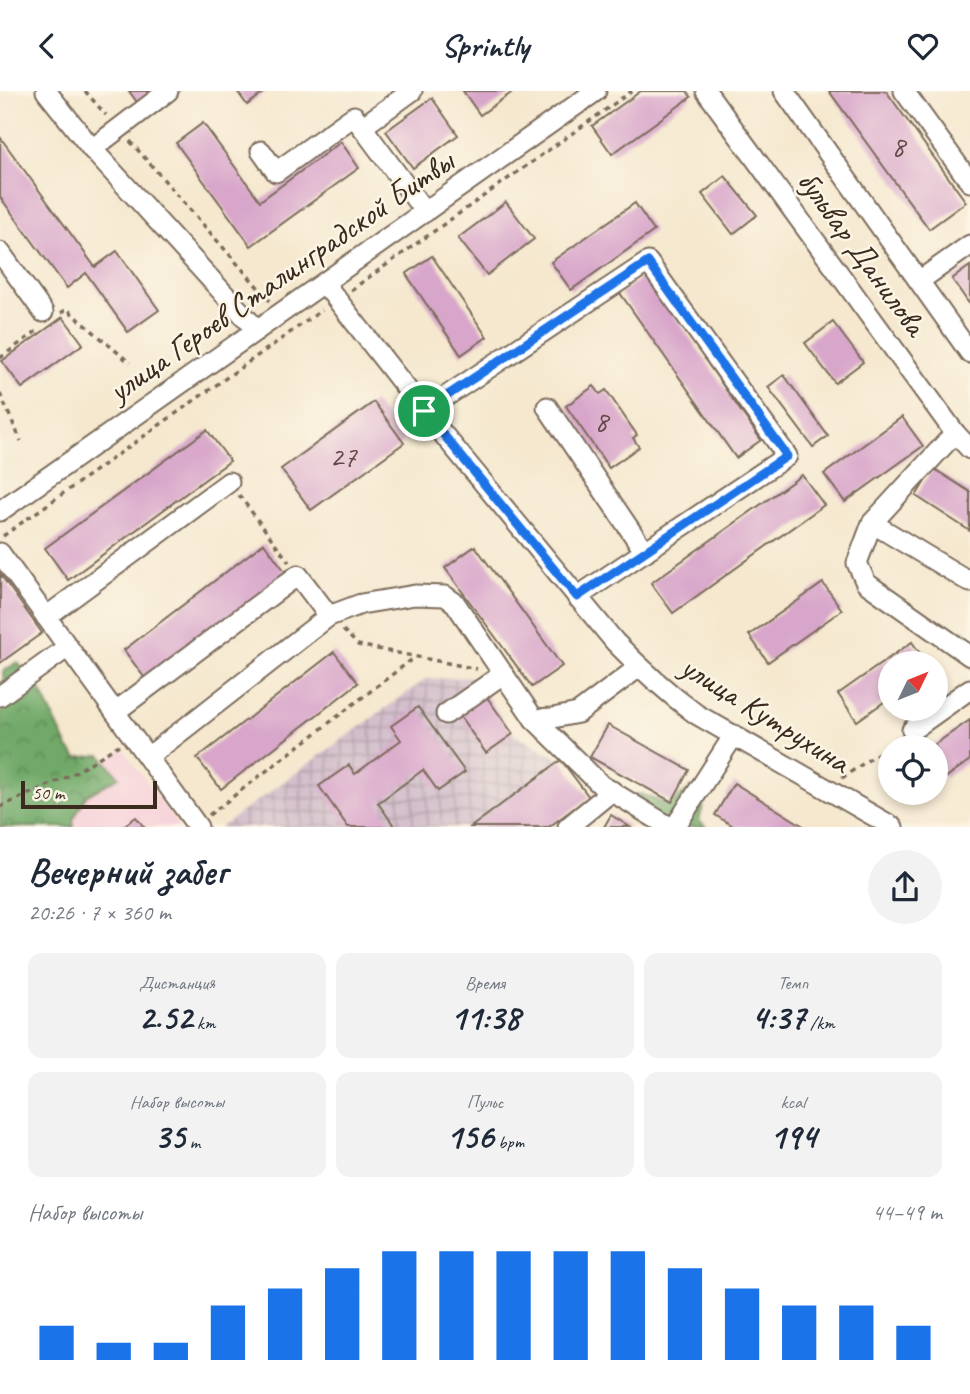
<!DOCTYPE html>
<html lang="ru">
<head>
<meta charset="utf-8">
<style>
	body { margin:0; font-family:Caveat,sans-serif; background:#f2f2f3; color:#1f2937; height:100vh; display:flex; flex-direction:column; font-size:26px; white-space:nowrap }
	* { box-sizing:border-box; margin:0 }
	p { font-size:23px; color:#747a83 }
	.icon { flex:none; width:38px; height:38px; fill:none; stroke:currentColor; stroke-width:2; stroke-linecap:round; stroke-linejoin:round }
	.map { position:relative; height:736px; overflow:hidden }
	.drawer { display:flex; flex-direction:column; background:#fff; flex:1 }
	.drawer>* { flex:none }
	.needle { width:46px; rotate:47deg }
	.fabs { position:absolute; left:878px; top:560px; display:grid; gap:14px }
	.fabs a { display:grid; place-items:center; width:70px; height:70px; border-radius:50%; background:#fff; box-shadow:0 4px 10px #0003; font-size:35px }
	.scale { position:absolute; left:21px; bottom:18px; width:136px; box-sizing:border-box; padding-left:7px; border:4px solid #3b2a1e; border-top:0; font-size:19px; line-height:24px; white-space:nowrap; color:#3b2a1e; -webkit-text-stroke:5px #fcf5e5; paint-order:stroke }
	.pin { position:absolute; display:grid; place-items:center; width:60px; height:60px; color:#fff; margin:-30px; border:4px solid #fff; border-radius:50%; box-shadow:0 2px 7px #0007 }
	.round { display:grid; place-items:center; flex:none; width:74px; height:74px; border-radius:37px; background:#f2f2f3 }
	.head { display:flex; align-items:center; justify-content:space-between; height:119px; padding:0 28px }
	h1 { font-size:38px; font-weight:800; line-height:52px }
	.stats { display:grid; grid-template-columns:repeat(3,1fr); gap:10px; height:119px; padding:7px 28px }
	.stats div { display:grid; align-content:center; border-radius:14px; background:#f2f2f3; text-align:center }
	.stats b { font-size:35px; font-weight:800 }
	.stats small { font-size:19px; font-weight:400 }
	.stats p { font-size:19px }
	.chart { height:196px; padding:14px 28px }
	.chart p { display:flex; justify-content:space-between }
	.chart svg { width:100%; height:126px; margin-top:7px; stroke:#1a73e8; stroke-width:6 }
	header { display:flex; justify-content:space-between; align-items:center; height:91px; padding:0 28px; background:#fff; font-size:32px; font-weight:800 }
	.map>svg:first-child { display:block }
	.built { fill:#f6cfd9 }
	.industrial { fill:url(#industrial-grid) }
	.forest { fill:url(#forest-crowns); stroke:#566a43; stroke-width:2 }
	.building { fill:#d8a6ca }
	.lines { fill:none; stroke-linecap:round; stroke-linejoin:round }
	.minor-casing { stroke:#7c6c5c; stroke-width:23 }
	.path { stroke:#7c6c5c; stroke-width:3.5; stroke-dasharray:5 5; stroke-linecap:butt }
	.minor { stroke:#fff; stroke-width:19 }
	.route-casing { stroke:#fff; stroke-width:14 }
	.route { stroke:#1a73e8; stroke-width:9 }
	.labels { text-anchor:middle; stroke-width:5; stroke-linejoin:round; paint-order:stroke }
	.number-label { font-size:30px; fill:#624949 }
	.street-label { font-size:33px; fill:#3b2a1e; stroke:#fcf5e5 }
</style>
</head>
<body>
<header><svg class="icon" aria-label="back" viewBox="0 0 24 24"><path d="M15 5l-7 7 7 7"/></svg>Sprintly<svg class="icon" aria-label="heart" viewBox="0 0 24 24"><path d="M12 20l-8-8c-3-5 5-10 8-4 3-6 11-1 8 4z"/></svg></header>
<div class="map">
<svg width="970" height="736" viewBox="0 0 970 736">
	<defs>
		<pattern id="industrial-grid" width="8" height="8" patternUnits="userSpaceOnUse" patternTransform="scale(1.75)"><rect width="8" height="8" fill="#d1bdcb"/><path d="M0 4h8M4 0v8" fill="none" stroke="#ab9aa4"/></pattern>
		<pattern id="forest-crowns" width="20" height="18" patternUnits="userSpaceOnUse" patternTransform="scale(1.75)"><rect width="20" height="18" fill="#70a968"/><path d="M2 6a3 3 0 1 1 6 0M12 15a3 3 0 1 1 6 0" fill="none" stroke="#5d8a55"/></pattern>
	</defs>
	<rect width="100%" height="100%" fill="#fcf5e5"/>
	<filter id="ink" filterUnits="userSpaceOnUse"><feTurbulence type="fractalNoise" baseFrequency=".0143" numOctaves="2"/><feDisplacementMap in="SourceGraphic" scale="14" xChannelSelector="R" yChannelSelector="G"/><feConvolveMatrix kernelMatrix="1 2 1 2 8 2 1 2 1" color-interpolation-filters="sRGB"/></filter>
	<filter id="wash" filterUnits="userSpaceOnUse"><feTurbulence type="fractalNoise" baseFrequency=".00686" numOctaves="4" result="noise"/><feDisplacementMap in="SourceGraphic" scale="28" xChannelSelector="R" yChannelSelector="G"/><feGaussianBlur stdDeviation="1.57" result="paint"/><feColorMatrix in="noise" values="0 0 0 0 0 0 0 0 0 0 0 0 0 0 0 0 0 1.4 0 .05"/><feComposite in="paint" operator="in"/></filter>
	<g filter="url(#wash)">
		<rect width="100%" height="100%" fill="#f5e8cf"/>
		<path class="built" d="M 123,658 L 179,736 L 15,736 Z"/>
		<path class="industrial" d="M 473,586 L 513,643 L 561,669 L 589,706 L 549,736 L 221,736 L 426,588 Z"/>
		<g class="forest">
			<path d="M 17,571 L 39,596 L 68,657 L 77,667 L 101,664 L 119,686 L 86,705 L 73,729 L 74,736 L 0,736 L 0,623 L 6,616 L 3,581 Z"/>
			<path d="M 692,696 L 706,702 L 699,730 L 706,736 L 640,736 L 623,722 L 620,706 L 641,703 L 669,714 Z"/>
		</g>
		<g id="blocks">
			<g class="building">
				<path d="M 129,0 L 151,0 L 137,11 Z"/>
				<path d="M 237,0 L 266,0 L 247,14 Z"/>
				<path d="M 463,0 L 514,0 L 480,24 Z"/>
				<path d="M 641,0 L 687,0 L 691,6 L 612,63 L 592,35 Z"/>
				<path d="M 829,0 L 886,0 L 966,111 L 929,138 Z"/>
				<path d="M 432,7 L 458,44 L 413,77 L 386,40 Z"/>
				<path d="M 203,32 L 260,110 L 341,51 L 359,77 L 251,155 L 176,52 Z"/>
				<path d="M 0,46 L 95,176 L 117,160 L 159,219 L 128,241 L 86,182 L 67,197 L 0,106 Z"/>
				<path d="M 725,85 L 757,124 L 733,143 L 702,103 Z"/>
				<path d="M 506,111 L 534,148 L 487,184 L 458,147 Z"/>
				<path d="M 635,112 L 654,140 L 571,199 L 551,171 Z"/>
				<path d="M 432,165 L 487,246 L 461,264 L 406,183 Z"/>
				<path d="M 970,175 L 970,214 L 952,188 Z"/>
				<path d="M 646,184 L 761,349 L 736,367 L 620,202 Z"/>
				<path d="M 63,226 L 83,253 L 22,297 L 2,270 Z"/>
				<path d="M 833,231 L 863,271 L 835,292 L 805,252 Z"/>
				<path d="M 784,284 L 828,345 L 813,356 L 768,296 Z"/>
				<path d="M 594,295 L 600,303 L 606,299 L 637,344 L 633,347 L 639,356 L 609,377 L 566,315 Z"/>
				<path d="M 374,311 L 404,352 L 311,419 L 281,378 Z"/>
				<path d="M 902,326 L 923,355 L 845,411 L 824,383 Z"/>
				<path d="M 207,339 L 230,370 L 68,489 L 45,457 Z"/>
				<path d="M 933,377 L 970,401 L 970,440 L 916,405 Z"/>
				<path d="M 802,384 L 824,414 L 673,522 L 651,492 Z"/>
				<path d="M 264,452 L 287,483 L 147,590 L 124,559 Z"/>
				<path d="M 475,455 L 562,575 L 532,596 L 445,477 Z"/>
				<path d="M 0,483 L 42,542 L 0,572 Z"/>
				<path d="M 823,492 L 842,519 L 768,571 L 749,544 Z"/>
				<path d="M 912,551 L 927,572 L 891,572 L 891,606 L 857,630 L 838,603 Z"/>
				<path d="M 334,561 L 358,592 L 221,698 L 197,667 Z"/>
				<path d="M 484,602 L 513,643 L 486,662 L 457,621 Z"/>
				<path d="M 418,616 L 465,681 L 438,700 L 423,679 L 378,712 L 395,736 L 348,736 L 319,695 L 349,674 L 355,683 L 401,649 L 391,635 Z"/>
				<path d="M 970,629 L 970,669 L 945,687 L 936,674 L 936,656 L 931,656 Z"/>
				<path d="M 608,634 L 689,679 L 672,711 L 590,666 Z"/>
				<path d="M 561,669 L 589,706 L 549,736 L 471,736 Z"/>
				<path d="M 734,692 L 805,736 L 735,736 L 715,724 Z"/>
				<path d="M 611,724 L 630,736 L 604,736 Z"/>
				<path d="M 136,726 L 144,736 L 122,736 Z"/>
			</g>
		</g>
	</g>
	<g filter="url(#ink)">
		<use href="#blocks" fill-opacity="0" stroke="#7c6c5c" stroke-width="2"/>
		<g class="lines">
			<defs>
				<g id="minor">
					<path d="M 46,0 L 92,58 L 257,239"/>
					<path d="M 706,0 L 955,342 L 970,358"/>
					<path d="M 784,0 L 970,262"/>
					<path d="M 904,0 L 970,91"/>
					<path d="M 362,36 L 412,0"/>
					<path d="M 92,58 L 168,0"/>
					<path d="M 261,60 L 276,81 L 354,25 L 425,121"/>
					<path d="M 0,161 L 43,221"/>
					<path d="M 919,190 L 970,154"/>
					<path d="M 324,192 L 424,320 L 615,551 C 641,578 665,600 696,623 L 893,736"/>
					<path d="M 547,316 L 645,461"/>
					<path d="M 424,320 L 648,171 L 787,365 L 577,506"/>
					<path d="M 955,342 L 872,432 L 970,491"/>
					<path d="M 0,420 L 596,0"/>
					<path d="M 872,432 L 857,472 L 866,492 L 970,565"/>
					<path d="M 0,462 L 198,736"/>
					<path d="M 46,526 L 229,391"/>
					<path d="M 0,605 L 68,556"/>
					<path d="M 115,621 L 298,484 L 329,525"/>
					<path d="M 446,623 L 503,583"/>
					<path d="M 534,628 L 601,694 L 670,736"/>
					<path d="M 912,639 L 970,598"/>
					<path d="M 148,666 L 329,525 L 361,513 L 415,504 L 445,505 L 455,512 L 534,628 L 553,627 L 578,622 L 639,576"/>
					<path d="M 568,736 L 612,700"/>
					<path d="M 675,736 L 734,644"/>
				</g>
			</defs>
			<use href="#minor" class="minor-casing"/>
			<g class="path">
				<path d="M 85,0 L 106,24"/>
				<path d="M 130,50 L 270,210"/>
				<path d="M 351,199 L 632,0"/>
				<path d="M 61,222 L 67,218 L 130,272"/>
				<path d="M 0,267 L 38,239"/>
				<path d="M 0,303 L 21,350"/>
				<path d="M 239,404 L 289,471"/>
				<path d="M 3,445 L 322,219"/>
				<path d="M 343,539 L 358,554 L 477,578"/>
				<path d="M 842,687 L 899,648"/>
				<path d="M 0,716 L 71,684 L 119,654"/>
				<path d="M 209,724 L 415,566"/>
			</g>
			<use href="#minor" class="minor"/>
		</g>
	</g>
	<g class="lines" filter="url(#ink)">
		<defs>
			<path id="route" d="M 648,171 L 787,365 L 577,506 L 424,320 Z"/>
		</defs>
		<use href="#route" class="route-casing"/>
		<use href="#route" class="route"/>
	</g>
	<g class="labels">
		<g class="number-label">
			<text x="898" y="65">8</text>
			<text x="601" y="340">8</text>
			<text x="343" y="375">27</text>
		</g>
		<g class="street-label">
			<text transform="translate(863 161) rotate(54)" y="12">бульвар Данилова</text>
			<text transform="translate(280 184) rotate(-35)" y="12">улица Героев Сталинградской Битвы</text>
			<text transform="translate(766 622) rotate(32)" y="12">улица Кутрухина</text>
		</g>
	</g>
</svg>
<div class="fabs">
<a><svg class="needle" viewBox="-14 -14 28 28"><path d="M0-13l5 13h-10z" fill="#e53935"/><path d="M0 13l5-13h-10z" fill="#747a83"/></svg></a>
<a><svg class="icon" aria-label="locate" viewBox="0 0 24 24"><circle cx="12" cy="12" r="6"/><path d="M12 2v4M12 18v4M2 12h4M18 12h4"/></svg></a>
</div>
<div class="scale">50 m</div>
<div class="pin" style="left:424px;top:320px;background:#1e9e55"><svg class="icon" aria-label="arrive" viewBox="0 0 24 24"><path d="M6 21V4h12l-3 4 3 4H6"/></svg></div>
</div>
<section class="drawer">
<div class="head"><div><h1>Вечерний забег</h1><p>20:26 · 7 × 360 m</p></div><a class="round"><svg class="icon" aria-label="share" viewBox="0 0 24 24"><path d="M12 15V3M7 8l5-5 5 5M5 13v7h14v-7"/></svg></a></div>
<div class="stats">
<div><p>Дистанция</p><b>2.52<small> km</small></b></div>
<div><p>Время</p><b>11:38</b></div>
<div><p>Темп</p><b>4:37<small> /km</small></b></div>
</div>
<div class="stats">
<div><p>Набор высоты</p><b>35<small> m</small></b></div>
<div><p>Пульс</p><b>156<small> bpm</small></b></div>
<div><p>kcal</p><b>194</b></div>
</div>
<div class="chart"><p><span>Набор высоты</span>44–49 m</p>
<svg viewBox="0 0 160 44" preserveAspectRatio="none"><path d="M5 44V32M15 44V38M25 44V38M35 44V25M45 44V19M55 44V12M65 44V6M75 44V6M85 44V6M95 44V6M105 44V6M115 44V12M125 44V19M135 44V25M145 44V25M155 44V32"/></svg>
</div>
</section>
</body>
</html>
